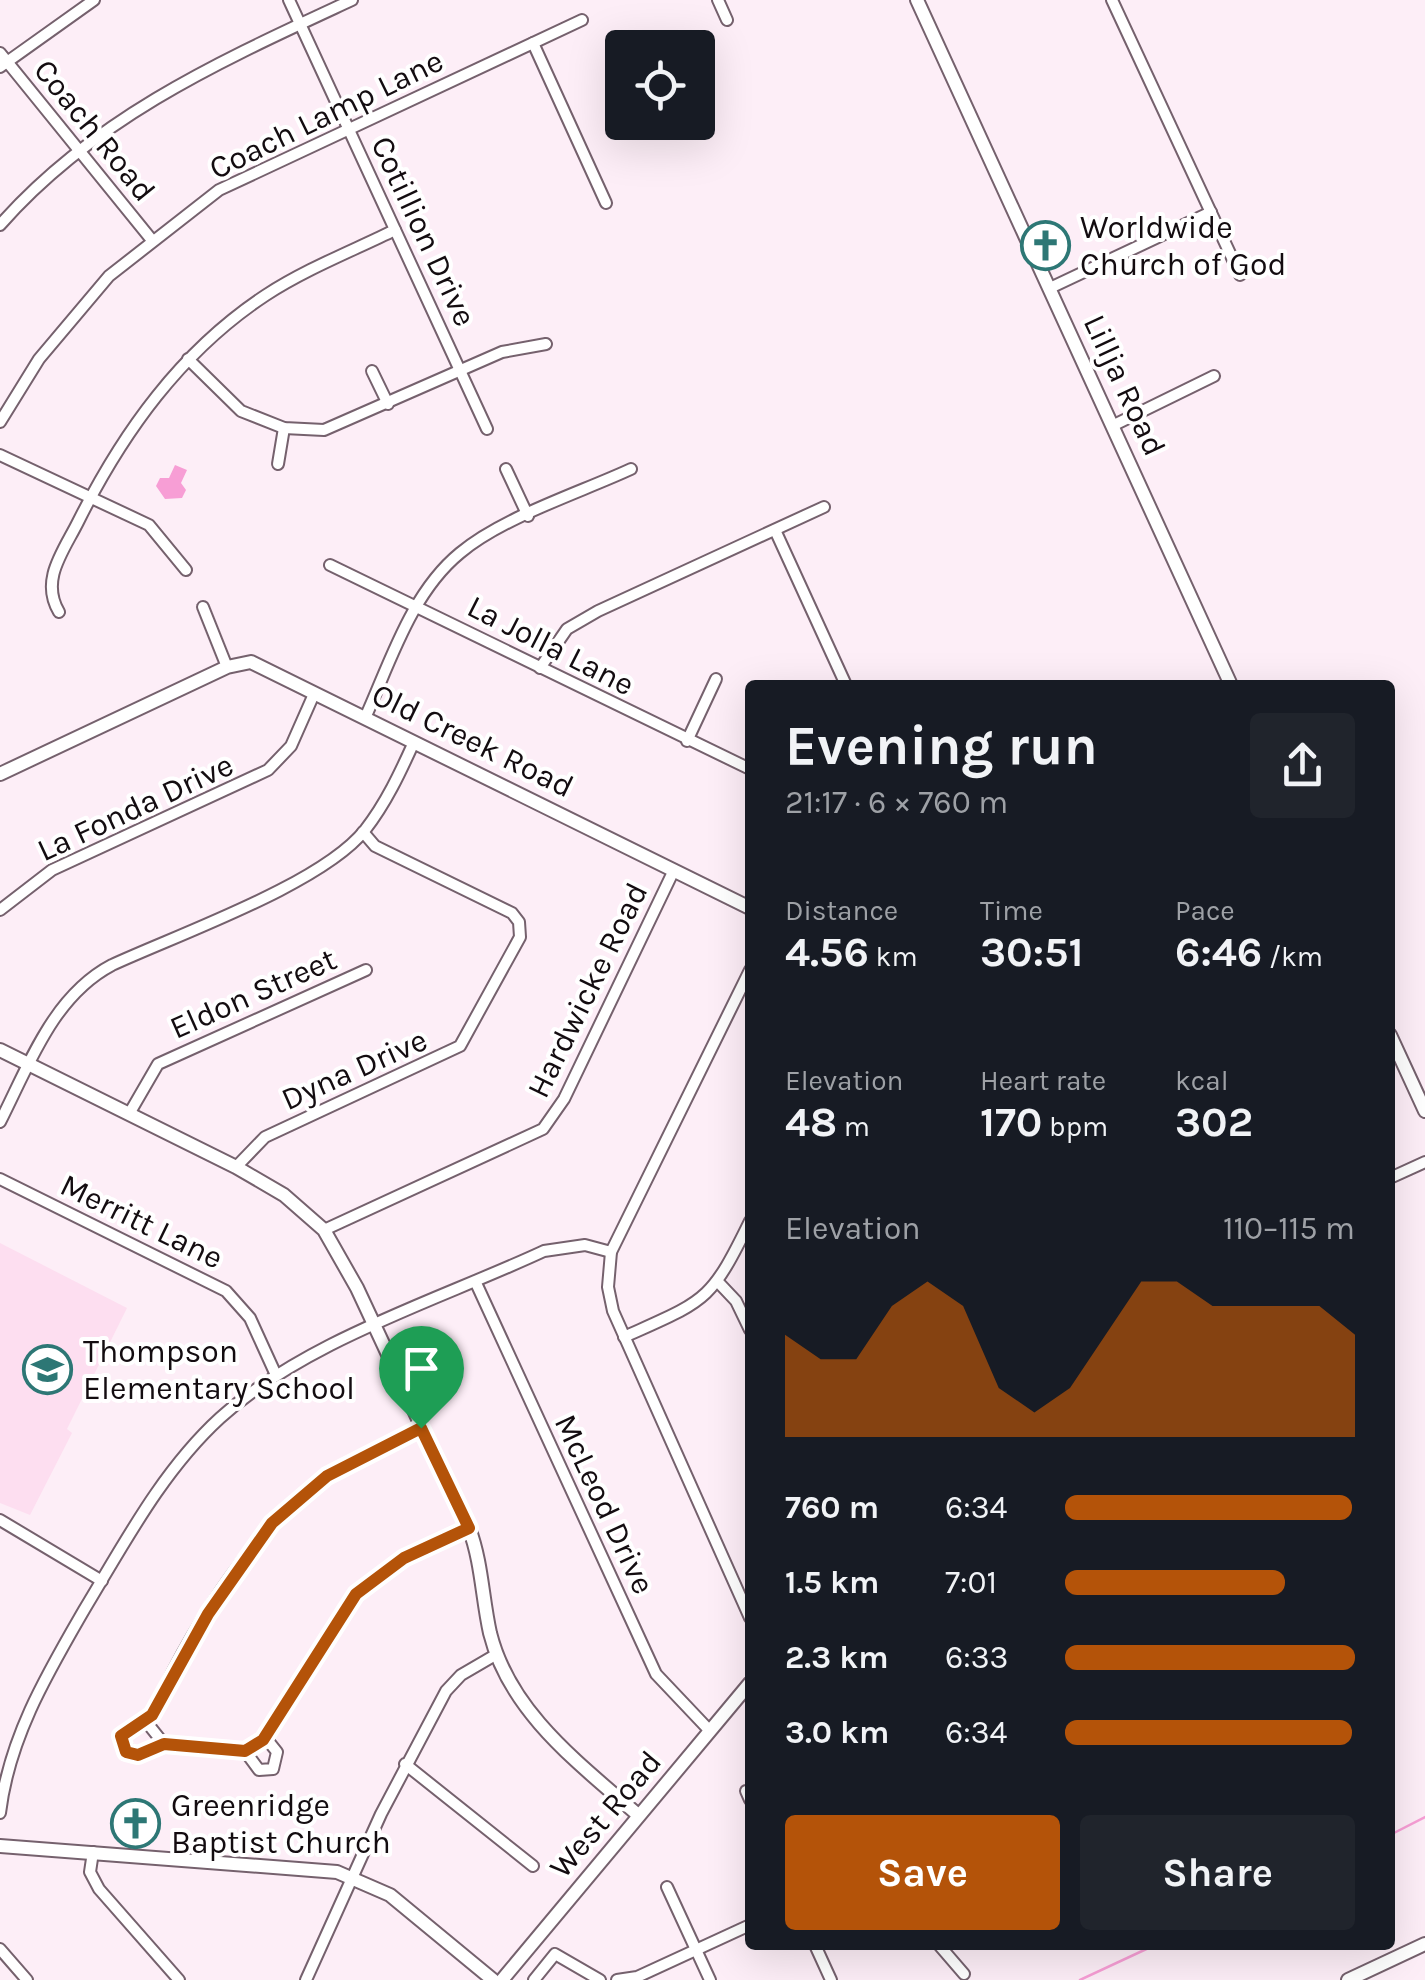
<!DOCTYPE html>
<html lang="en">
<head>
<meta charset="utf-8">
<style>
	body { margin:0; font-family:Karla,sans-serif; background:#20242c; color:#f1f3f6; height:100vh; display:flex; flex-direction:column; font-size:38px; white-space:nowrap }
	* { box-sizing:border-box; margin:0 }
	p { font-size:32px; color:#9ea1a6 }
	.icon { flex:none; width:55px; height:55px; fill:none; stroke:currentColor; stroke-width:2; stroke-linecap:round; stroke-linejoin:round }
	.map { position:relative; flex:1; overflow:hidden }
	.details { position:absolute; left:745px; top:680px; width:650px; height:1270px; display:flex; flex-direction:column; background:#171b24; border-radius:10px; box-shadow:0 10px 40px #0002 }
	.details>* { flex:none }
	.tools { position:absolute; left:605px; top:30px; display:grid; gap:20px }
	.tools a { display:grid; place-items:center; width:110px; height:110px; border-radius:10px; background:#171b24; box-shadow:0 10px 40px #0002; font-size:50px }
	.pin { position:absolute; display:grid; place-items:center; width:85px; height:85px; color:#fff; margin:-102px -42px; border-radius:50% 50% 50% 0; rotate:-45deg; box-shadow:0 0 10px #0007 }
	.pin .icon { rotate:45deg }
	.round { display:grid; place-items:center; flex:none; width:105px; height:105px; border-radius:10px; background:#20242c }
	.overview { display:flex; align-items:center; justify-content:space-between; height:170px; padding:0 40px }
	h1 { font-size:55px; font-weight:700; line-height:75px }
	.figures { display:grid; grid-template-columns:repeat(3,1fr); gap:15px; height:170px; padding:10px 40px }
	.figures div { display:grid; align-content:center }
	.figures b { font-size:42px; font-weight:700 }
	.figures small { font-size:28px; font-weight:400 }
	.figures p { font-size:28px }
	.chart { height:280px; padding:20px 40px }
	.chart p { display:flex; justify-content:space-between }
	.chart svg { width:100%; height:180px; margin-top:10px; fill:#b45309; opacity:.7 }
	.primary-button { display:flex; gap:20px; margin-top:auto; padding:20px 40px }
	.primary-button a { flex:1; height:115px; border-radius:10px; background:#b45309; color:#fff; font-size:40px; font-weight:700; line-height:115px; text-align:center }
	.primary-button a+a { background:#20242c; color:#f1f3f6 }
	ul { padding:0 40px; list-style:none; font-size:32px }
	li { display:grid; grid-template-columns:160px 120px 1fr; align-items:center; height:75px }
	li i { height:25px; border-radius:12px; background:#b45309 }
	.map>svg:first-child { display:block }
	.built { fill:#fddef0 }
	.water { fill:#f79ed5 }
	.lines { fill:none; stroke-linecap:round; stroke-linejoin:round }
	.stream { stroke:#f79ed5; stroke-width:2.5 }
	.minor-casing { stroke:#75616d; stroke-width:14 }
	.tertiary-casing { stroke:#75616d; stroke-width:16 }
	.minor { stroke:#fff; stroke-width:10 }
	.tertiary { stroke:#fff; stroke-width:12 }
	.route-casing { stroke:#fff; stroke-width:20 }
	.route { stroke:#b45309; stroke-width:12 }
	.labels { text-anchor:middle; stroke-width:8; stroke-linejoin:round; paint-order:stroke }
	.street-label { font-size:32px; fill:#130c10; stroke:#fff }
	.poi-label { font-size:32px; fill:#130c10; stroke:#fff; text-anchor:start }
</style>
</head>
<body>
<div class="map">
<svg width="1425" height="1980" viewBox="0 0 1425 1980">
	<rect width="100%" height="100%" fill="#fdeef7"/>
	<path class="built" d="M 0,1243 L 127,1308 L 67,1429 L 72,1433 L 30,1515 L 0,1503 Z"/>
	<path class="water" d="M 175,465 L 187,470 L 181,483 L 186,490 L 182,498 L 165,499 L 156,486 L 160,478 L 169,478 Z"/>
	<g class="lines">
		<g class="stream">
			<path d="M 1390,1835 L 1425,1817"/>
			<path d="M 1080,1980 L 1155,1945"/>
		</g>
		<defs>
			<g id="minor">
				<path d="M 289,0 L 487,429"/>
				<path d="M 718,0 L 727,20"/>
				<path d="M 1112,0 L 1240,275"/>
				<path d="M 533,43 L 606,203"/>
				<path d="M 0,53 L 151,239"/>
				<path d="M 0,67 L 94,0"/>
				<path d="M 0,225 C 96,116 223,60 352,0"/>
				<path d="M 1050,288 L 1211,212"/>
				<path d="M 188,359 L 241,411 L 284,428 L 324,430 L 502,352 L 546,344"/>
				<path d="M 372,371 L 388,404"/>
				<path d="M 0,422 L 39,359 L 109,276 L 219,190 L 582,20"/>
				<path d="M 1114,425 L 1214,376"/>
				<path d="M 0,455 L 149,525 L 186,570"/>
				<path d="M 278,464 L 284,428"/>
				<path d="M 506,469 L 528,516"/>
				<path d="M 775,530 L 846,685"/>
				<path d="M 330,565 L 750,769"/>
				<path d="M 203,607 L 227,667"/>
				<path d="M 59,612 C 40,580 63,552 78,522 C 123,432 181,351 266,295 C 306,269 352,251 395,230"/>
				<path d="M 540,668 L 567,629 L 598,611 L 824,507"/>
				<path d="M 365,718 C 390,663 411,593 460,553 C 503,517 579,493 631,469"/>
				<path d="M 687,741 L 716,679"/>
				<path d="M 0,910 L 52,870 L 268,770 L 291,746 L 314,694"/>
				<path d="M 750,970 L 611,1252 L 608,1287 L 613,1311 L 750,1618"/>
				<path d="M 129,1114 L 158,1064 L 366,970"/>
				<path d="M 0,1122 C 29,1065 53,996 112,965 C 179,934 322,884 365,830 C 386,803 400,773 414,742"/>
				<path d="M 236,1167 L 265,1137 L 460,1046 L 520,937 L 519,922 L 512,913 L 375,846 L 363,832"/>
				<path d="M 1390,1178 L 1425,1162"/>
				<path d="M 0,1179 L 226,1291 L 250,1318 L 276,1375"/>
				<path d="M 324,1230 L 543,1129 L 564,1099 L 674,870"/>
				<path d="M 476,1283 L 656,1674 L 710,1731"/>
				<path d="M 719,1283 L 736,1301 L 750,1330"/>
				<path d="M 624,1337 C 706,1300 710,1303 750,1221"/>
				<path d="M 421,1429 C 389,1444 355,1457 326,1477 C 250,1530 185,1639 148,1724 L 164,1744 L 245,1751 L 263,1740 L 356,1595 L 404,1558 L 469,1528"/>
				<path d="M 0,1520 L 102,1581"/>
				<path d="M 151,1716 L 121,1736 L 122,1745 L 139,1755 L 164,1744"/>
				<path d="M 245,1751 L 259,1770 L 273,1769 L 277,1752 L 265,1737"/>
				<path d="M 405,1764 L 533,1866"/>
				<path d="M 746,1791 L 750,1800"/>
				<path d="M 0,1813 C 9,1738 47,1674 84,1610 C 124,1544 162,1471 220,1418 C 306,1340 439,1300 544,1251 L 585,1245 L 611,1252"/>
				<path d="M 93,1852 L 90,1872 L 99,1889 L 179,1980"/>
				<path d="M 667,1887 L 710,1980"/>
				<path d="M 815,1945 L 831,1980"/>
				<path d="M 939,1945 L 964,1974"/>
				<path d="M 0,1949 L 27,1980"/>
				<path d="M 306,1980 L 381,1814 L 446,1691 L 461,1675 L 497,1654"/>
				<path d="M 534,1980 L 555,1954 L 600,1980"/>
				<path d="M 617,1980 L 637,1977 L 750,1925"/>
			</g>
			<g id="tertiary">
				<path d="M 917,0 L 1231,685"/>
				<path d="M 0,774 L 227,667 L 251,662 L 750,908"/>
				<path d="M 1390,1035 L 1425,1111"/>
				<path d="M 0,1050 L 236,1167 L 284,1195 L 324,1230 L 357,1288 L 469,1528 C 482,1563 482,1597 490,1633 C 510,1713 580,1764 638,1815"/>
				<path d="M 0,1846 L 337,1872 L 390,1895 L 493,1980"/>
				<path d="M 502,1980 L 750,1683"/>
				<path d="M 1348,1980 L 1425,1944"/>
			</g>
		</defs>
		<use href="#minor" class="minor-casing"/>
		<use href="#tertiary" class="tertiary-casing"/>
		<use href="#minor" class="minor"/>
		<use href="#tertiary" class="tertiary"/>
	</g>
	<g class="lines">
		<defs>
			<path id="route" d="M 421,1428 L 469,1528 L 404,1558 L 356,1594 L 263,1740 L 245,1751 L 164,1744 L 138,1755 L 126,1752 L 121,1736 L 152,1715 L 208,1614 L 272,1523 L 327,1476 Z"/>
		</defs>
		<use href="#route" class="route-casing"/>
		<use href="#route" class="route"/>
	</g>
	<defs>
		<symbol id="church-ring" viewBox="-11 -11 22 22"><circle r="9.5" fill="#fff" stroke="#2d7775" stroke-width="1.5"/><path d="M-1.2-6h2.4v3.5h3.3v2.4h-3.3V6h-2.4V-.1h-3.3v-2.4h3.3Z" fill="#2d7775"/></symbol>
		<symbol id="school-ring" viewBox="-11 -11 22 22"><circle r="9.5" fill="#fff" stroke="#2d7775" stroke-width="1.5"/><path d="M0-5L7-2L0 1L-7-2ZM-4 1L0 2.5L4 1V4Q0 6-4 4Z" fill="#2d7775"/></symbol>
	</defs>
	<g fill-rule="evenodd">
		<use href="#church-ring" x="1018" y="218" width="55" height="55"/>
		<use href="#school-ring" x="20" y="1342" width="55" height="55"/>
		<use href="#church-ring" x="108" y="1796" width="55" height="55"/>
	</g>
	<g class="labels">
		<g class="street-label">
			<text transform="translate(326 114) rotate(-26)" y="11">Coach Lamp Lane</text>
			<text transform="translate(95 130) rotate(51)" y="11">Coach Road</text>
			<text transform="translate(424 231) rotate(65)" y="11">Cotillion Drive</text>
			<text transform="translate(1125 385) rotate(65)" y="11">Lillja Road</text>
			<text transform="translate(551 645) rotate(27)" y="11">La Jolla Lane</text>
			<text transform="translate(473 740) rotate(26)" y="11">Old Creek Road</text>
			<text transform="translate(135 807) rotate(-25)" y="11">La Fonda Drive</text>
			<text transform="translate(587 990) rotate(-64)" y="11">Hardwicke Road</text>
			<text transform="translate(253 993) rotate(-24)" y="11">Eldon Street</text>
			<text transform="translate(354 1069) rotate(-24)" y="11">Dyna Drive</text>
			<text transform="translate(142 1221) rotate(26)" y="11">Merritt Lane</text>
			<text transform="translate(605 1504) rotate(65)" y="11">McLeod Drive</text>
			<text transform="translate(605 1814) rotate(-50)" y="11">West Road</text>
		</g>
		<g class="poi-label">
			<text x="1080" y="238">Worldwide<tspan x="1080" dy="37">Church of God</tspan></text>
			<text x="83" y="1362">Thompson<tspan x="83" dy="37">Elementary School</tspan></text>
			<text x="171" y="1816">Greenridge<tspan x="171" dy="37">Baptist Church</tspan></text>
		</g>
	</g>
</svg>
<div class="tools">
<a><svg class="icon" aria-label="locate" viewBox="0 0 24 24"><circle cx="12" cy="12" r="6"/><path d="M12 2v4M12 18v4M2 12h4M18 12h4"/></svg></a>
</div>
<div class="pin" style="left:421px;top:1428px;background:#1e9e55"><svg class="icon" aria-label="arrive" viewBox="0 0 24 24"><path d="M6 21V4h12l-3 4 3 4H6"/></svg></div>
<section class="details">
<div class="overview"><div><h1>Evening run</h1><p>21:17 · 6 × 760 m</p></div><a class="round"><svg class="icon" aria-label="share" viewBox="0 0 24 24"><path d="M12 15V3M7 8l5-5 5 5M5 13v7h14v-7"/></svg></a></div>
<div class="figures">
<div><p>Distance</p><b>4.56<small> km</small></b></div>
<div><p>Time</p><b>30:51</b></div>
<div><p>Pace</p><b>6:46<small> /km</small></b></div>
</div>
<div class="figures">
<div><p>Elevation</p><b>48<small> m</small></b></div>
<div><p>Heart rate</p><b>170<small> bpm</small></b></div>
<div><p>kcal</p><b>302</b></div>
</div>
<div class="chart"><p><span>Elevation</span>110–115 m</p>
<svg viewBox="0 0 160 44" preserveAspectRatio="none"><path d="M0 44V19L10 25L20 25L30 12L40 6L50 12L60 32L70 38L80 32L90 19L100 6L110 6L120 12L130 12L140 12L150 12L160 19V44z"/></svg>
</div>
<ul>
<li><b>760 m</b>6:34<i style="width:99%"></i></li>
<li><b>1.5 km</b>7:01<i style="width:76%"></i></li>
<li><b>2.3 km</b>6:33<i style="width:100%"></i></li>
<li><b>3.0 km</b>6:34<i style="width:99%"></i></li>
</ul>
<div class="primary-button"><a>Save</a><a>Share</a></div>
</section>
</div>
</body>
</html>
